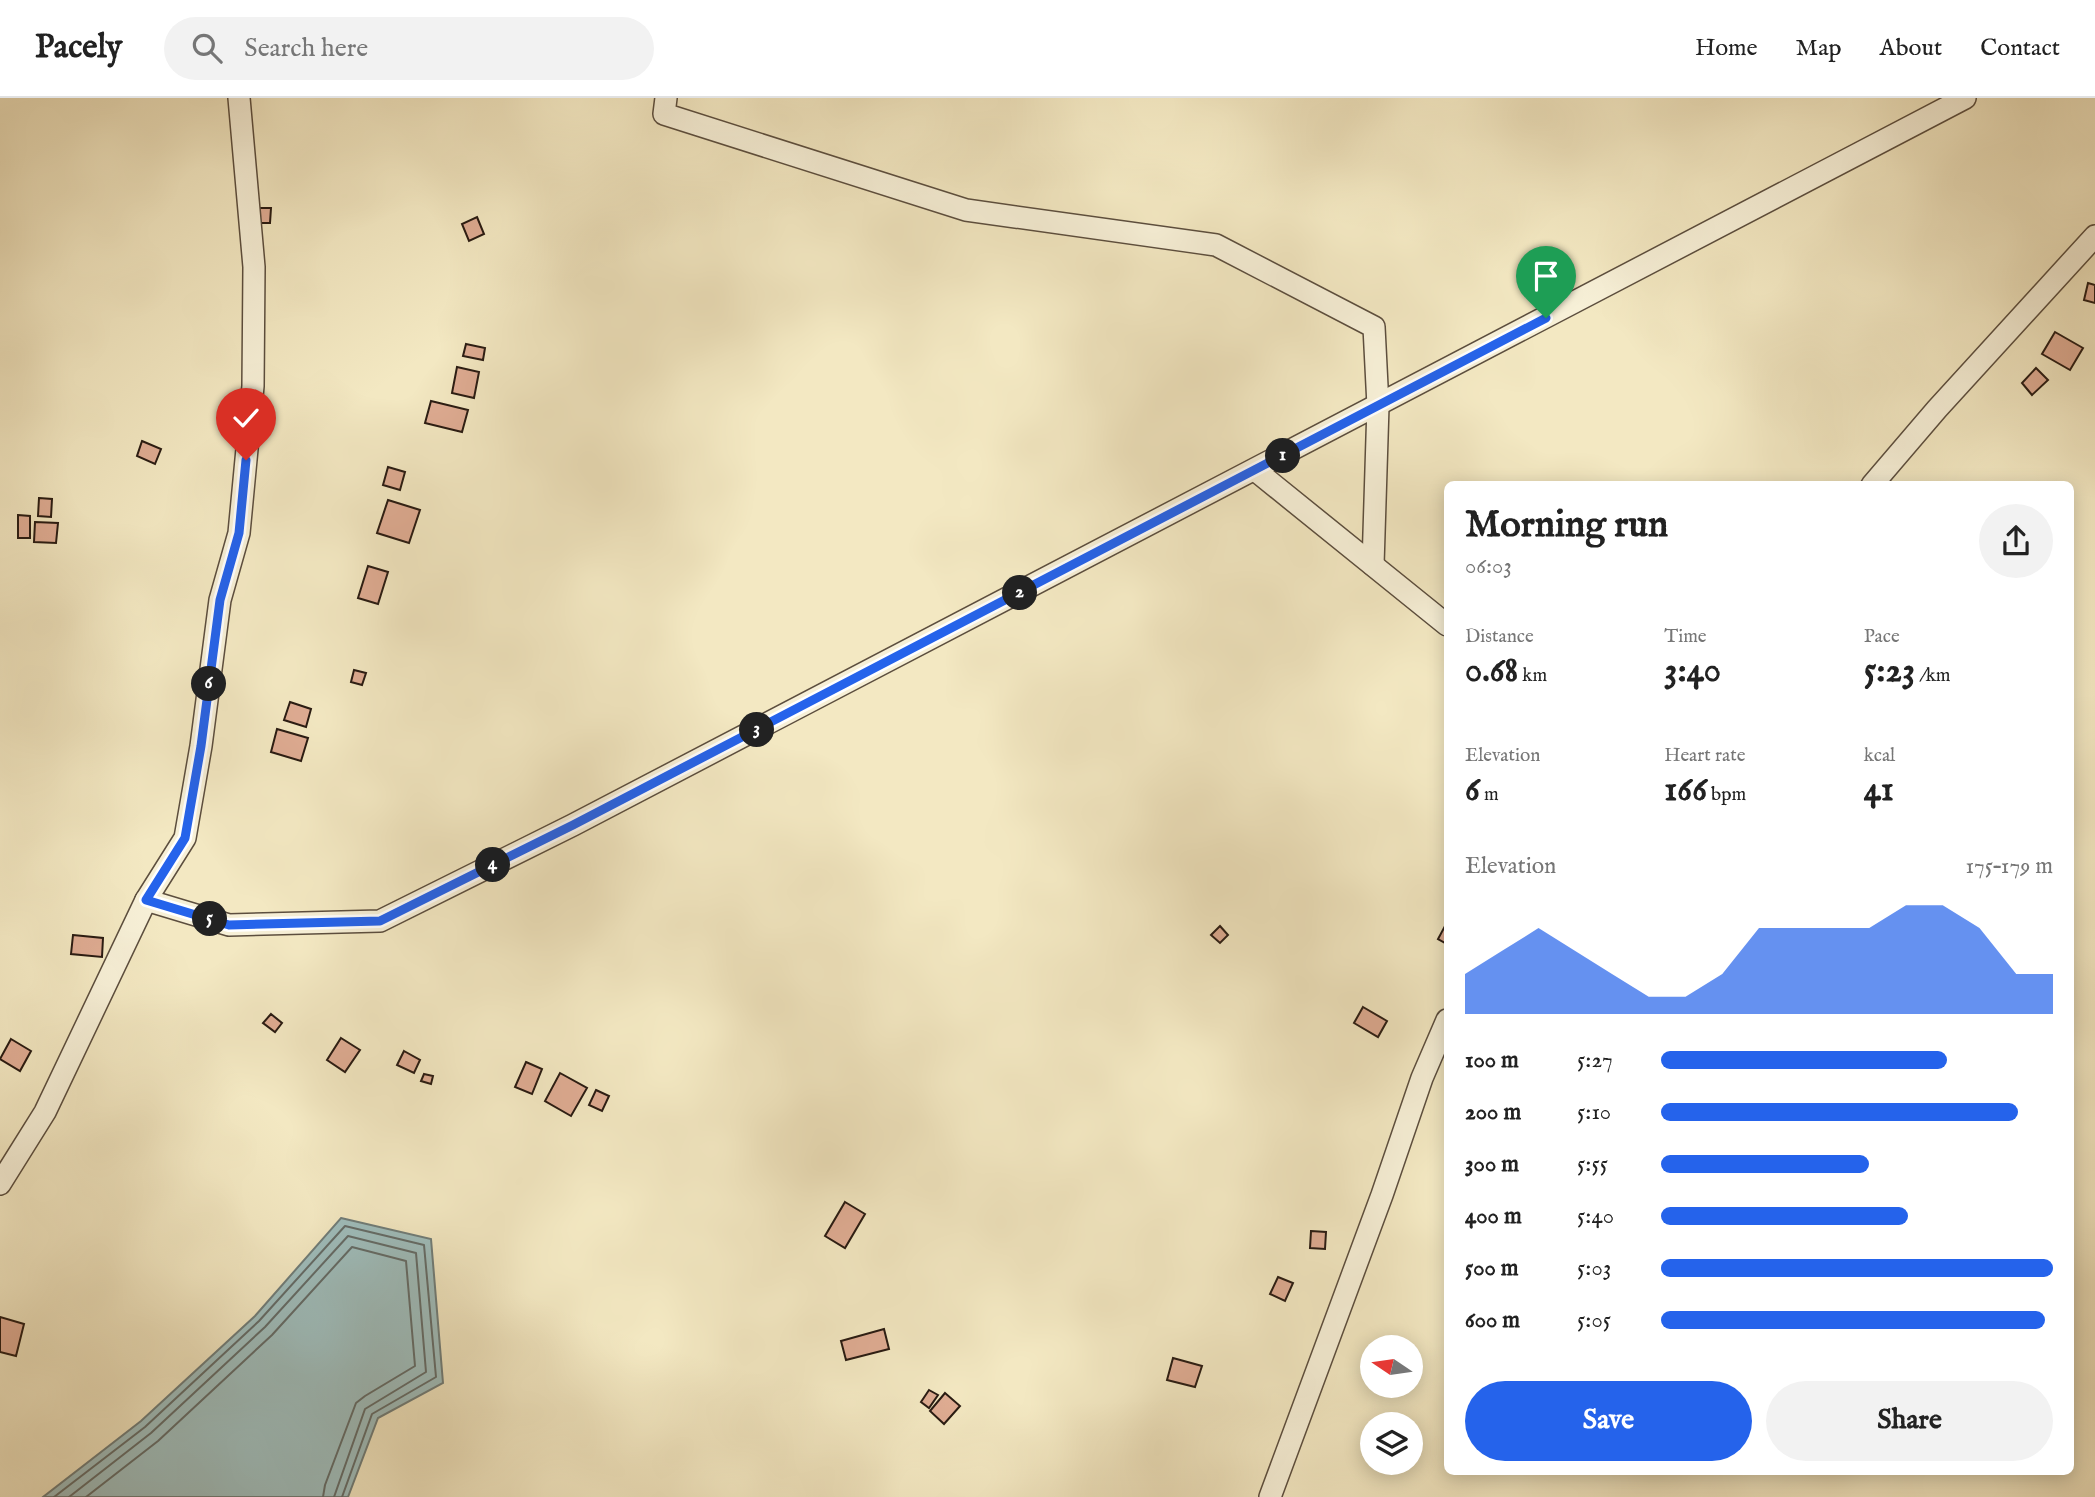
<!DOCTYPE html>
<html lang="en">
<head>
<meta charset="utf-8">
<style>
	body { margin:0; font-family:"IM FELL English",serif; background:#f2f2f2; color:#222; height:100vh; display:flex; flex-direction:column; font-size:26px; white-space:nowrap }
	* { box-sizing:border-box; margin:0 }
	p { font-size:23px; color:#767676 }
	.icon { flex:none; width:38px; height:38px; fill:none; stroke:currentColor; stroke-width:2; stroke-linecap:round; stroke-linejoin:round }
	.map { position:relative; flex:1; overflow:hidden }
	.side { position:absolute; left:1444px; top:383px; width:630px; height:994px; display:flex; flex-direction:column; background:#fff; border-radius:10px; box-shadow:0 4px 18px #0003 }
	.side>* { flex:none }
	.needle { width:46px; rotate:283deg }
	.tools { position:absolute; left:1360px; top:1237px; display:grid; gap:14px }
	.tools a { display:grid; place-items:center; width:63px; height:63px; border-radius:50%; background:#fff; box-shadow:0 4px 18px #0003; font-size:35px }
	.pin { position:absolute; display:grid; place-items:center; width:60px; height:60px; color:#fff; margin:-72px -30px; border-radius:50% 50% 50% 0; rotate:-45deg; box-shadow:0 0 7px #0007 }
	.pin .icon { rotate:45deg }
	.km { position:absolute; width:35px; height:35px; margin:-18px; border-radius:50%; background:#222; color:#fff; font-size:19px; line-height:35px; text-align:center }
	.round { display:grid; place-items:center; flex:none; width:74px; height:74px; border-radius:37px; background:#f2f2f2 }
	.headline { display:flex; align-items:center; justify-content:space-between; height:119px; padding:0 21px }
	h1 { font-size:38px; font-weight:800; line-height:52px }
	.figures { display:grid; grid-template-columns:repeat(3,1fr); gap:10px; height:119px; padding:7px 21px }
	.figures div { display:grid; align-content:center }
	.figures b { font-size:35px; font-weight:800 }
	.figures small { font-size:19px; font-weight:400 }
	.figures p { font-size:19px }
	.chart { height:196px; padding:14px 21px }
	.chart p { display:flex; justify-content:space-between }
	.chart svg { width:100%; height:126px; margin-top:7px; fill:#2563eb; opacity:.7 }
	.primary-button { display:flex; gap:14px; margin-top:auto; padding:14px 21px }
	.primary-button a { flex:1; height:80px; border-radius:42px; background:#2563eb; color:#fff; font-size:28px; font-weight:800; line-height:80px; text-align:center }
	.primary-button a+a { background:#f2f2f2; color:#222 }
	ul { padding:0 21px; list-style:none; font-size:23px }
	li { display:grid; grid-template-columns:112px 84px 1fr; align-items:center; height:52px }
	li i { height:18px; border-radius:9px; background:#2563eb }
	header { display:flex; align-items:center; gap:42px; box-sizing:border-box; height:98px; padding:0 35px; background:#fff; border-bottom:2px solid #e0e0e0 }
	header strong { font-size:33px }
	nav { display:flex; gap:38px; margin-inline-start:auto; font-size:24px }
	.search { width:490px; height:63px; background:#f2f2f2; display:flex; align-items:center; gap:18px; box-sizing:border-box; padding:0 24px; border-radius:38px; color:#767676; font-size:26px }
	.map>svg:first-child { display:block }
	.water { fill:#9fbebd; stroke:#707d79; stroke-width:2 }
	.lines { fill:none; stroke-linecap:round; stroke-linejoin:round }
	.shore { stroke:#646c68; stroke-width:2 }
	.building { fill:#dfac93; stroke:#291b12; stroke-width:2 }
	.street-casing { stroke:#5c4e3e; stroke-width:24 }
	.street { stroke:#f7f0d7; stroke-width:21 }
	.route-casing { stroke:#fff; stroke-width:14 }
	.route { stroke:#2563eb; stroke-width:9 }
</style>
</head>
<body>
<header>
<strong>Pacely</strong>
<div class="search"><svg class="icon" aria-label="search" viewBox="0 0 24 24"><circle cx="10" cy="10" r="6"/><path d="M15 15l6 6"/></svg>Search here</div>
<nav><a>Home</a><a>Map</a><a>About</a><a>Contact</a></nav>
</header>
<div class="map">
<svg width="2095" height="1399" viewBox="0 0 2095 1399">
	<rect width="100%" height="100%" fill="#f3e8c2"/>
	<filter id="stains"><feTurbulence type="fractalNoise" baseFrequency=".00286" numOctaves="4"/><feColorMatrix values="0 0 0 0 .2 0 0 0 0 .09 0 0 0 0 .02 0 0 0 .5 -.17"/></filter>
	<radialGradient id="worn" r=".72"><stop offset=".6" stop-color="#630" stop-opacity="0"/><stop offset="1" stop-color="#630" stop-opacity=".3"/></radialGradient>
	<path class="water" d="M 341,1120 L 431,1141 L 443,1285 L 378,1320 L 348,1399 L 43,1399 L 141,1323 L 255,1218 Z"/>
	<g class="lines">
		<g class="shore">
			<path d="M 54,1399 L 145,1329 L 259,1223 L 345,1128 L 424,1147 L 436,1279 L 372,1316 L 342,1399"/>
			<path d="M 69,1399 L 151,1335 L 265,1229 L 348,1138 L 416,1155 L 426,1274 L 365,1311 L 334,1399"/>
			<path d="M 86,1399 L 158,1343 L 272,1237 L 352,1149 L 406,1163 L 415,1268 L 365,1298 L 356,1305 L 325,1387 L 323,1399"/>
		</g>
	</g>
	<g class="building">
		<path d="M 256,110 L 271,110 L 270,125 L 255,125 Z"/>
		<path d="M 477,119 L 484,136 L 469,143 L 462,126 Z"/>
		<path d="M 2088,185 L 2095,187 L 2095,205 L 2084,202 Z"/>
		<path d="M 2055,234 L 2083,250 L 2070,272 L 2042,256 Z"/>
		<path d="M 466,246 L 485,250 L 483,262 L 463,258 Z"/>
		<path d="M 457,269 L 479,274 L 474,300 L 452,295 Z"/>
		<path d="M 2036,270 L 2048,282 L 2032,297 L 2022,285 Z"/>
		<path d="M 431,303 L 468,312 L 462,334 L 425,325 Z"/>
		<path d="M 142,343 L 161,351 L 155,366 L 137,358 Z"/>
		<path d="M 388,369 L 405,374 L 400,392 L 383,387 Z"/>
		<path d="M 39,400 L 52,401 L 51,419 L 38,418 Z"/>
		<path d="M 388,402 L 420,412 L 409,445 L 377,435 Z"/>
		<path d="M 18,417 L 30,418 L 30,440 L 18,440 Z"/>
		<path d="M 35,424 L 58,425 L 56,445 L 34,444 Z"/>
		<path d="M 368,468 L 388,474 L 378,506 L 358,500 Z"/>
		<path d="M 354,572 L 366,575 L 362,587 L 351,584 Z"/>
		<path d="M 290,604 L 311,611 L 306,629 L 284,622 Z"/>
		<path d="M 277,631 L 308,640 L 301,663 L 271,654 Z"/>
		<path d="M 1220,828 L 1228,837 L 1220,845 L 1211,837 Z"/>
		<path d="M 1445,828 L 1447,829 L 1447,846 L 1438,841 Z"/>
		<path d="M 73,837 L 103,840 L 102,859 L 71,856 Z"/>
		<path d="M 1363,909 L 1387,923 L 1378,939 L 1354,925 Z"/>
		<path d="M 271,916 L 282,925 L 275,934 L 263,925 Z"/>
		<path d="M 341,940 L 360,952 L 345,974 L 327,962 Z"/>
		<path d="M 11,941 L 31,953 L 20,973 L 0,961 Z"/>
		<path d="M 404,953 L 420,962 L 414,975 L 397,967 Z"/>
		<path d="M 526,964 L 542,971 L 532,996 L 515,989 Z"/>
		<path d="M 560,975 L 587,990 L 571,1018 L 545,1003 Z"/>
		<path d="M 424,976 L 433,978 L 431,986 L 421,983 Z"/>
		<path d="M 596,992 L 609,998 L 602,1013 L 589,1007 Z"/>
		<path d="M 845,1104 L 865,1116 L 845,1150 L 825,1138 Z"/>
		<path d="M 1311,1133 L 1326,1134 L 1325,1151 L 1310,1150 Z"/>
		<path d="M 1278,1179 L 1293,1185 L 1285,1203 L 1270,1196 Z"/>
		<path d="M 0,1219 L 24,1226 L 16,1258 L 0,1254 Z"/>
		<path d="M 884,1231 L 889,1251 L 846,1262 L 841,1243 Z"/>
		<path d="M 1173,1260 L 1202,1268 L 1195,1289 L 1167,1282 Z"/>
		<path d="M 929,1292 L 938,1297 L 929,1310 L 921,1304 Z"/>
		<path d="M 945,1295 L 960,1308 L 944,1326 L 930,1313 Z"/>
	</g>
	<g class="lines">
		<defs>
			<g id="street">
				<path d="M 666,0 L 664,16 L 966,112 L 1216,147 L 1374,229 L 1378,308 L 1373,467"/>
				<path d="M 1255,372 L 1447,527"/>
				<path d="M 1872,387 L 1937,311 L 2095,138"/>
				<path d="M 146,802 L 185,740 L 201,648 L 220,502 L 239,435 L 253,288 L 254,169 L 239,0"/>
				<path d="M 0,1086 L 45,1014 L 146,802 L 229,827 L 380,823 L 573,727 L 1965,0"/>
				<path d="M 1270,1399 L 1382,1097 L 1422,980 L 1447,922"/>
			</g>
		</defs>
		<use href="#street" class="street-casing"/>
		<use href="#street" class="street"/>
	</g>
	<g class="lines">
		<defs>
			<path id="route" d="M 246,362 L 239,435 L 220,502 L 201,648 L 185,740 L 146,802 L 229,827 L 380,823 L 573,727 L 1546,220"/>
		</defs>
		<use href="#route" class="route-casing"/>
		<use href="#route" class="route"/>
	</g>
	<rect width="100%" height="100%" filter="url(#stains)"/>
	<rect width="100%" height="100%" fill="url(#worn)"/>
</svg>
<div class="tools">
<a><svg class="needle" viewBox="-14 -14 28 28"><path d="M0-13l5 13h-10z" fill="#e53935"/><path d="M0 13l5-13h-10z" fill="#767676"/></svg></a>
<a><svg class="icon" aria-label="layers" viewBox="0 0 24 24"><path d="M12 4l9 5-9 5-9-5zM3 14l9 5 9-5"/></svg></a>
</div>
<div class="pin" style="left:1546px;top:220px;background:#1e9e55"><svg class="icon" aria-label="arrive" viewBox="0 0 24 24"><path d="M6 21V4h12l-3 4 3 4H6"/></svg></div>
<div class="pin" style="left:246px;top:362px;background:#d93025"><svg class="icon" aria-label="check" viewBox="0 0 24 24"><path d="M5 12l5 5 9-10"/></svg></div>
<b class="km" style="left:1283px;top:358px">1</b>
<b class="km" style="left:1020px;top:495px">2</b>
<b class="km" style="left:757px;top:632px">3</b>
<b class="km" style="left:493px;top:767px">4</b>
<b class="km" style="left:210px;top:821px">5</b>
<b class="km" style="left:209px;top:586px">6</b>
<section class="side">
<div class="headline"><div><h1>Morning run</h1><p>06:03</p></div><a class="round"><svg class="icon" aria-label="share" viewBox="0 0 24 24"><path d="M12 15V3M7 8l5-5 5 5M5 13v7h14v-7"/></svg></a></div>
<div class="figures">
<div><p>Distance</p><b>0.68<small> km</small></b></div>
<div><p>Time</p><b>3:40</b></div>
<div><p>Pace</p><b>5:23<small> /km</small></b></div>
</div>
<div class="figures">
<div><p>Elevation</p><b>6<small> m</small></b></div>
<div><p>Heart rate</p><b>166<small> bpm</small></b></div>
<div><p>kcal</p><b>41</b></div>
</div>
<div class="chart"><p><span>Elevation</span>175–179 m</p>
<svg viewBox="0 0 160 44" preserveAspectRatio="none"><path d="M0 44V30L10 22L20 14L30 22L40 30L50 38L60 38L70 30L80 14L90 14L100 14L110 14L120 6L130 6L140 14L150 30L160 30V44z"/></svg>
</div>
<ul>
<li><b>100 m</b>5:27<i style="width:73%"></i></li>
<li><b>200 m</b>5:10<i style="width:91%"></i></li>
<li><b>300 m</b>5:55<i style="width:53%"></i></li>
<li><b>400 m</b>5:40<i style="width:63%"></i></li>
<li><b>500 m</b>5:03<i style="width:100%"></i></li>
<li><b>600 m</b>5:05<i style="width:98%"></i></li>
</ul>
<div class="primary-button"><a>Save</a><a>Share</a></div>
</section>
</div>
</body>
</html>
